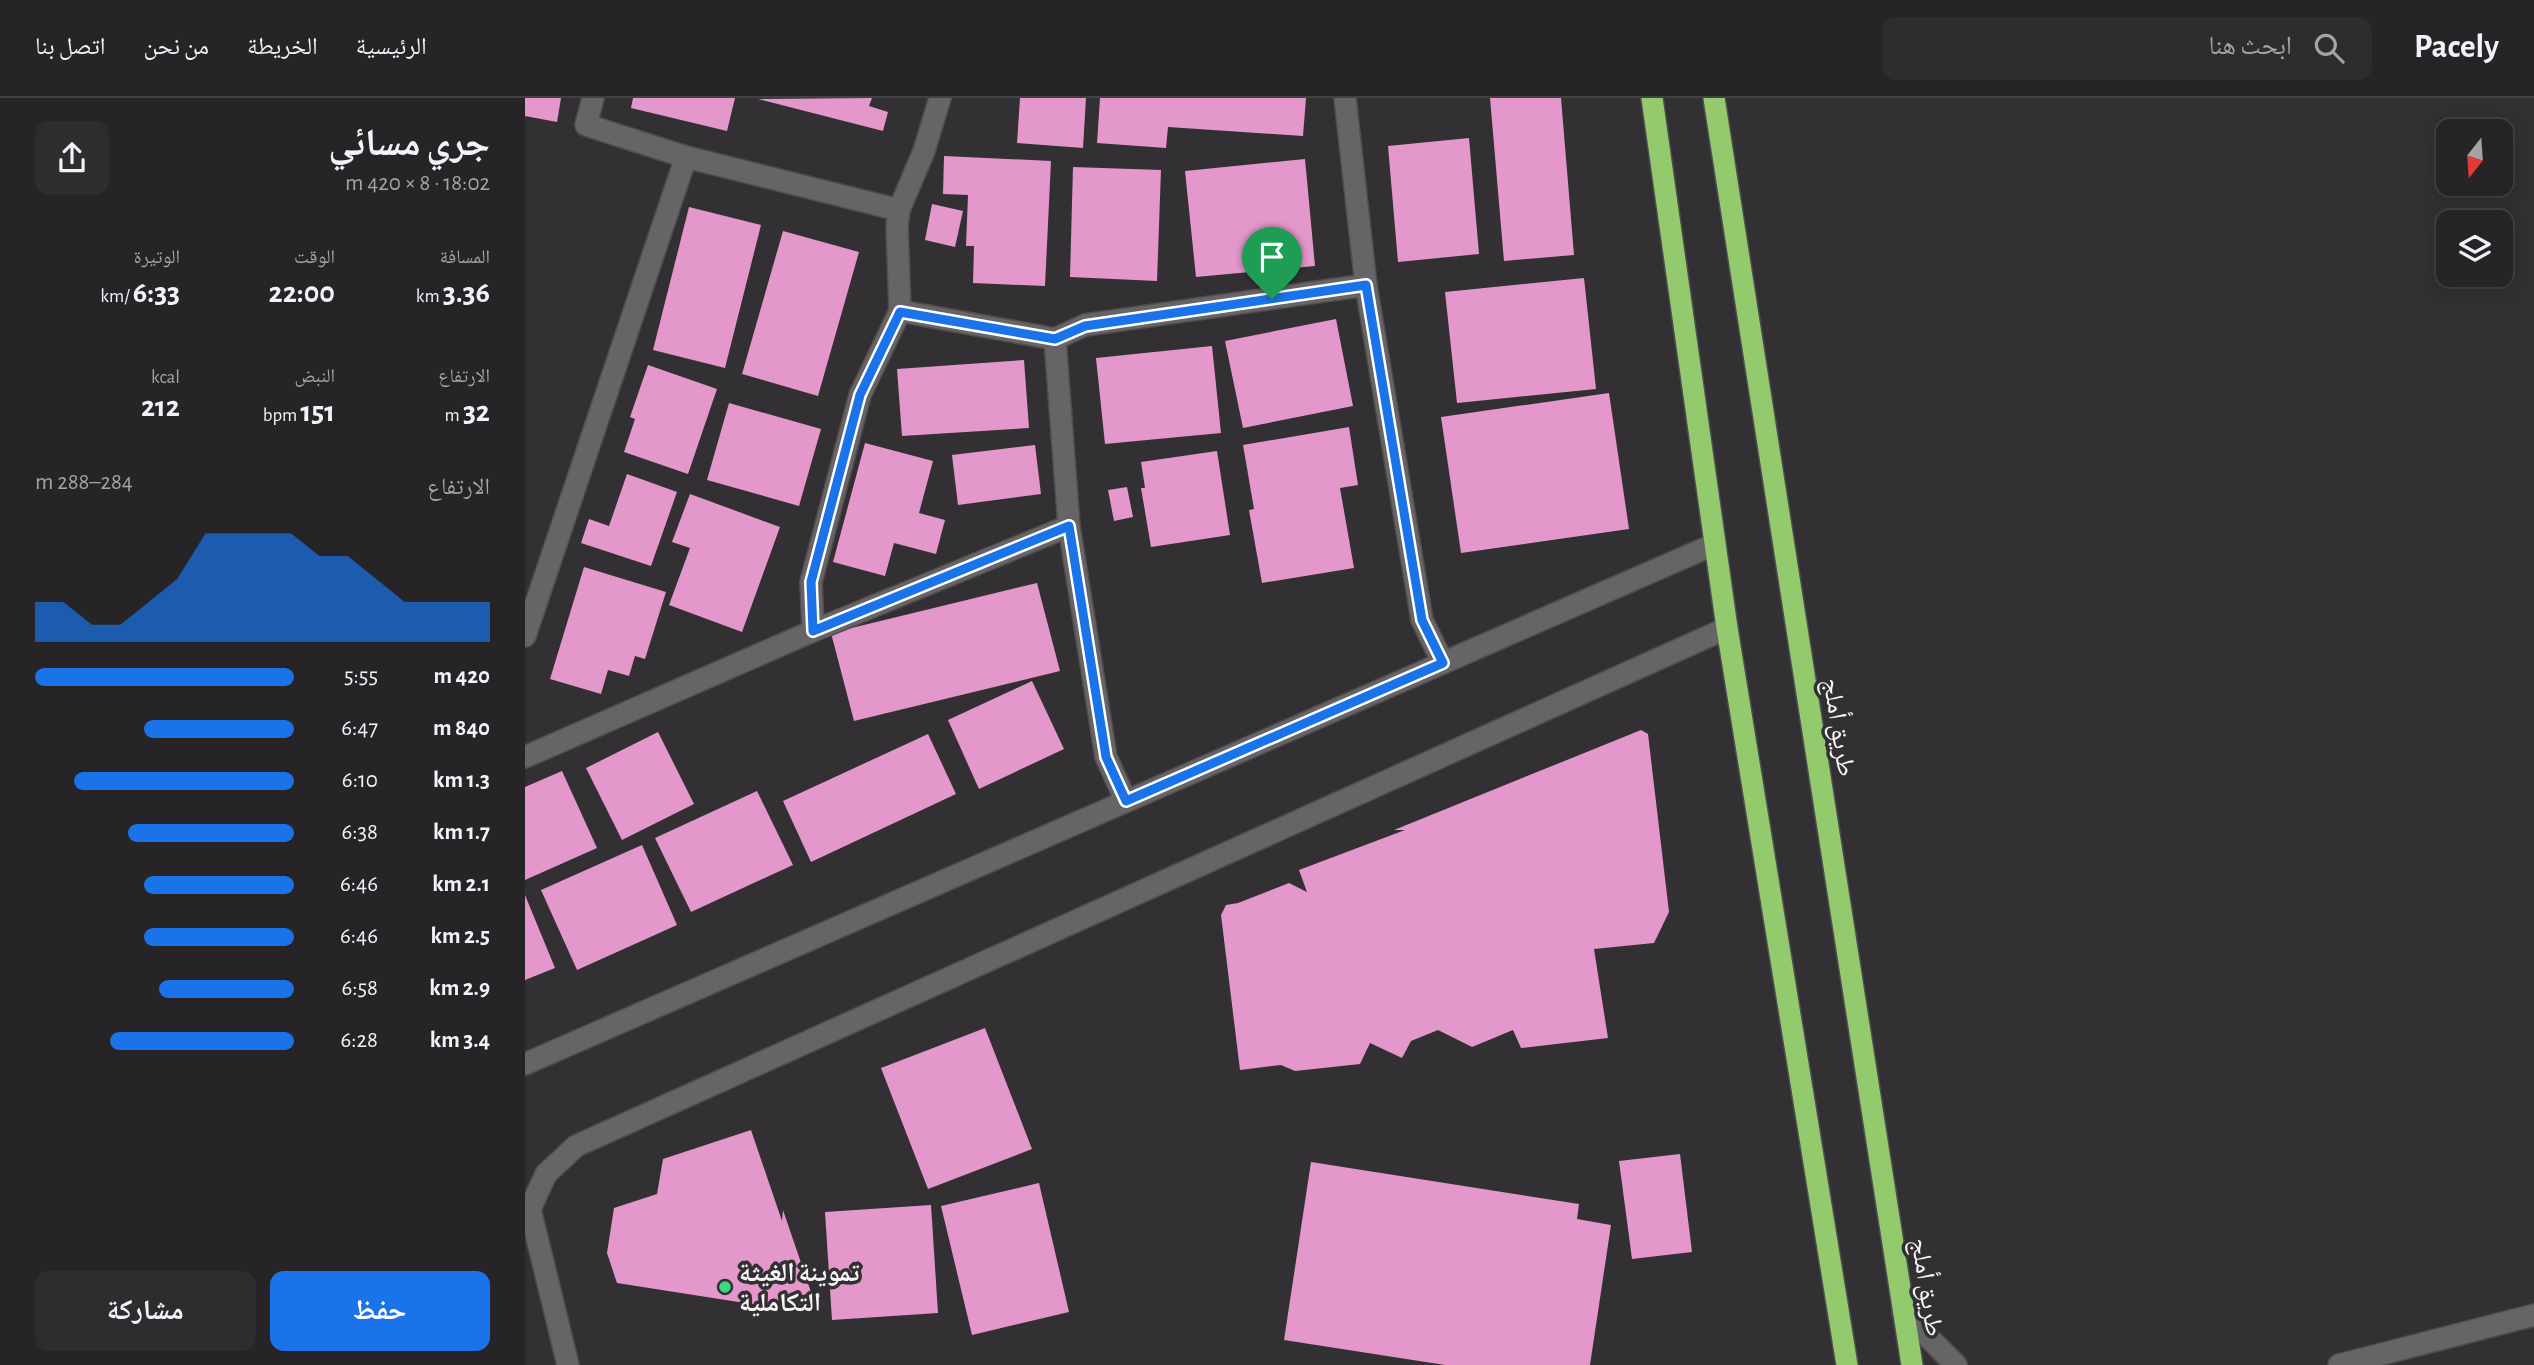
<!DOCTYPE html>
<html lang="ar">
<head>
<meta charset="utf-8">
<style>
	body { margin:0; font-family:"Alegreya Sans","Noto Naskh Arabic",sans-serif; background:#2e2c2f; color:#f1f3f6; direction:rtl; height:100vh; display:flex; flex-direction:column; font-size:26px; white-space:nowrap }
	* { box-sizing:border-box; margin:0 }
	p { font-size:23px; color:#a4a4a7 }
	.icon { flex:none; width:38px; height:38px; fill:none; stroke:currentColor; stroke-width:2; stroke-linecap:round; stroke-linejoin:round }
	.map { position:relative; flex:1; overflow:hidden; direction:ltr }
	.sheet { display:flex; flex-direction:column; background:#262427; width:525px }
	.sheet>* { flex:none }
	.needle { width:46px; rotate:197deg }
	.buttons { position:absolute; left:1911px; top:21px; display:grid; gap:14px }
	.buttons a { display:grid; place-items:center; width:77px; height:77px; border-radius:14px; background:#262427; box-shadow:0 4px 18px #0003,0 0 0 2px #424144; font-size:35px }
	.pin { position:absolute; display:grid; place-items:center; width:60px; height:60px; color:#fff; margin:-72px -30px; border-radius:50% 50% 50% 0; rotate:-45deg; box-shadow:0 0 7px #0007 }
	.pin .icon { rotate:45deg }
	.round { display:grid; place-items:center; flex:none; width:74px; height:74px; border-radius:14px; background:#2e2c2f }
	.headline { display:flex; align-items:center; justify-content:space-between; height:119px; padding:0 35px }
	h1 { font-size:38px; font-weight:700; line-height:52px }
	.figures { display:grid; grid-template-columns:repeat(3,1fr); gap:10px; height:119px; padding:7px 35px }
	.figures div { display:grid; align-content:center }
	.figures b { font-size:30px; font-weight:700 }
	.figures small { font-size:19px; font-weight:400 }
	.figures p { font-size:19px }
	.chart { height:196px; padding:14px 35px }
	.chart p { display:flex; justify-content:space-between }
	.chart svg { width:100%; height:126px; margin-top:7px; fill:#1a73e8; opacity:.7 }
	.action { display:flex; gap:14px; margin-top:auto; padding:14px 35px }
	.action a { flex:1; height:80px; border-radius:14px; background:#1a73e8; color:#fff; font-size:28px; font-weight:700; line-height:80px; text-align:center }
	.action a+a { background:#2e2c2f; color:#f1f3f6 }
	ul { padding:0 35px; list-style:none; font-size:23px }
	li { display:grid; grid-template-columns:112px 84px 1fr; align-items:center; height:52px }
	li i { height:18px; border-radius:9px; background:#1a73e8 }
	header { display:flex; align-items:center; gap:42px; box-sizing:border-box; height:98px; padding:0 35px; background:#262427; border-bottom:2px solid #424144 }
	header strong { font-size:33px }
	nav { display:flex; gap:38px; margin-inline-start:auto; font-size:24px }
	.search { width:490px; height:63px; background:#2e2c2f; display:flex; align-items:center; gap:18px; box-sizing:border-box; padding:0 24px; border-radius:14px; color:#a4a4a7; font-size:26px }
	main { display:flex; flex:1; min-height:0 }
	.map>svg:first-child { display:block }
	.building { fill:#e397cb }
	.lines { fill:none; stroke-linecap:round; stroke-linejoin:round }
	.minor-casing { stroke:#504d50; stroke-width:24 }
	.highway-casing { stroke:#504d50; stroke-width:24 }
	.minor { stroke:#676468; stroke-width:21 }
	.highway { stroke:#93ca6e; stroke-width:21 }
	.route-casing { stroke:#fff; stroke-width:14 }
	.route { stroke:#1a73e8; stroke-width:9 }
	.poi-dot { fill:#3dd77e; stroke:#333034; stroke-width:2.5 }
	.labels { text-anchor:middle; stroke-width:7; stroke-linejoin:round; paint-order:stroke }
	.street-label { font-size:26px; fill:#f6f4f6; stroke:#333034 }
	.poi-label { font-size:26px; font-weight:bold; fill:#f6f4f6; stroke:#333034; text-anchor:start }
</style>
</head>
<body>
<header>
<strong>Pacely</strong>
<div class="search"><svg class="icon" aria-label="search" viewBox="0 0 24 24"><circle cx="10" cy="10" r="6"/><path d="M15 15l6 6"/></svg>ابحث هنا</div>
<nav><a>الرئيسية</a><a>الخريطة</a><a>من نحن</a><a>اتصل بنا</a></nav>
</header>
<main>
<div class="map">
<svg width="2009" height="1267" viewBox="0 0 2009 1267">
	<rect width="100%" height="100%" fill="#333034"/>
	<g class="building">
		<path d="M 0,0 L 36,0 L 32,24 L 0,18 Z"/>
		<path d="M 108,0 L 210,0 L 202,33 L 106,10 Z"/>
		<path d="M 347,0 L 344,8 L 363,14 L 358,33 L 233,1 Z"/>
		<path d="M 495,0 L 561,0 L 558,50 L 492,45 Z"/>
		<path d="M 575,0 L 781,0 L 778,38 L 643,29 L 641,50 L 572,45 Z"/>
		<path d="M 965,0 L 1036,0 L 1049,157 L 979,163 Z"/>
		<path d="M 944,40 L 954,156 L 873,164 L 863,48 Z"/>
		<path d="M 419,58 L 526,63 L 520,188 L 448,185 L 449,148 L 441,148 L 443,97 L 418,96 Z"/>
		<path d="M 780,61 L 790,168 L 671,179 L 660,73 Z"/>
		<path d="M 548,69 L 636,72 L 632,183 L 545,179 Z"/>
		<path d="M 407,106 L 438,113 L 430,149 L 400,142 Z"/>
		<path d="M 164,109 L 236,127 L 200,270 L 128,252 Z"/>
		<path d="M 258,133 L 334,154 L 293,298 L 217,276 Z"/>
		<path d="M 1059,180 L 1071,291 L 932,305 L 920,194 Z"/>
		<path d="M 811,221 L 828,308 L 718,330 L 700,243 Z"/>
		<path d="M 687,248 L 696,335 L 580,346 L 571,260 Z"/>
		<path d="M 499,262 L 504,330 L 377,338 L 372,271 Z"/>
		<path d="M 123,267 L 192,291 L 163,376 L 99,354 L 110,321 L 105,319 Z"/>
		<path d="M 1084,295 L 1104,431 L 936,455 L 916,319 Z"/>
		<path d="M 204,305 L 296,331 L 274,408 L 182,382 Z"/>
		<path d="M 824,329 L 833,387 L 815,390 L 829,470 L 737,485 L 724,412 L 729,411 L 718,347 Z"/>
		<path d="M 340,345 L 408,363 L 394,415 L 420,422 L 411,456 L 369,445 L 360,478 L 308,464 Z"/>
		<path d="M 510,347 L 516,396 L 433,407 L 427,357 Z"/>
		<path d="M 692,353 L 705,437 L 626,449 L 616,390 L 620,390 L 616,364 Z"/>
		<path d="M 102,376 L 152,394 L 126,468 L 56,445 L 64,421 L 84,428 Z"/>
		<path d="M 602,389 L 608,419 L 589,423 L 583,392 Z"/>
		<path d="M 165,396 L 255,429 L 217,534 L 144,507 L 165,450 L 147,444 Z"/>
		<path d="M 59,469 L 141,494 L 120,561 L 110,558 L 104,578 L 83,572 L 76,596 L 25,581 Z"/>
		<path d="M 512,485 L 535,573 L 329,623 L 306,535 Z"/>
		<path d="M 507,583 L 539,651 L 454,691 L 423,622 Z"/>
		<path d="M 1116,632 L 1123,636 L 1144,814 L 1129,845 L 1069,851 L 1083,940 L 996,950 L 988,932 L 947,949 L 913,932 L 886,943 L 877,960 L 845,945 L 835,966 L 770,973 L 756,967 L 715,972 L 696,817 L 701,807 L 713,805 L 764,785 L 782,794 L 774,772 L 880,732 L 869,732 Z"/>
		<path d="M 133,634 L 169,706 L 97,742 L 61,670 Z"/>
		<path d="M 403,636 L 431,696 L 286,764 L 258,703 Z"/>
		<path d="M 37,673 L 72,750 L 0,782 L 0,689 Z"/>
		<path d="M 232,693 L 268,767 L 166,814 L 130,740 Z"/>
		<path d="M 117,747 L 152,827 L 52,872 L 16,792 Z"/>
		<path d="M 0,797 L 30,870 L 0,882 Z"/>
		<path d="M 460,930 L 507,1051 L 403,1091 L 356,970 Z"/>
		<path d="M 226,1032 L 257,1123 L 258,1112 L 287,1197 L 284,1215 L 92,1185 L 82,1155 L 89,1110 L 132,1096 L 138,1061 Z"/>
		<path d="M 1155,1056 L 1167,1154 L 1107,1161 L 1094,1063 Z"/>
		<path d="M 786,1064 L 1054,1106 L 1052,1121 L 1086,1127 L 1065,1267 L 920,1267 L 759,1242 Z"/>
		<path d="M 514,1085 L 544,1214 L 447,1237 L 416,1108 Z"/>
		<path d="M 406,1107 L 413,1215 L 307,1222 L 300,1114 Z"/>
	</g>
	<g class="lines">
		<defs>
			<g id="minor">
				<path d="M 68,0 L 61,27 L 161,59 L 374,112 L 399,53 L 415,0"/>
				<path d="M 820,0 L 841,187 L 897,522 L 918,565"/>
				<path d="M 375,213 L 530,241 L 560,227 L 841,187"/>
				<path d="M 530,241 L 544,428 L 581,659 L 601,703"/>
				<path d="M 288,533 L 286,484 L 335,297 L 375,213 L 372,128 L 374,112"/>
				<path d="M 0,538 L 161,59"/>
				<path d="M 0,659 L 288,533 L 544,428"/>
				<path d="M 0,966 L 1190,446"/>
				<path d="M 1378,1214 L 1431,1267"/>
				<path d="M 43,1267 L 5,1111 L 21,1076 L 51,1048 L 1202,530"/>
				<path d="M 1814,1267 L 2009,1217"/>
			</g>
			<g id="highway">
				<path d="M 1127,0 L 1202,530 L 1322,1267"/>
				<path d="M 1189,0 L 1387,1267"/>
			</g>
		</defs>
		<use href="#minor" class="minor-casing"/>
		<use href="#highway" class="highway-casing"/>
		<use href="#minor" class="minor"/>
		<use href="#highway" class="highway"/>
	</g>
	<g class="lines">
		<defs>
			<path id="route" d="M 841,187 L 897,522 L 918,565 L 601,703 L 581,659 L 544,428 L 288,533 L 286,484 L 335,297 L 375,214 L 530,241 L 560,228 Z"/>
		</defs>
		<use href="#route" class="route-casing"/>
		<use href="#route" class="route"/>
	</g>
	<circle class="poi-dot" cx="200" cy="1189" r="7"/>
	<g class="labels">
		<g class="street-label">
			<text transform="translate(1315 629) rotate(81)" y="9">طريق أملج</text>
			<text transform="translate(1403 1189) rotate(81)" y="9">طريق أملج</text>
		</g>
		<g class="poi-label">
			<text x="214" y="1183">تموينة الغيثة<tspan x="214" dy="30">التكاملية</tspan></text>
		</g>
	</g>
</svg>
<div class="buttons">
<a><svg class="needle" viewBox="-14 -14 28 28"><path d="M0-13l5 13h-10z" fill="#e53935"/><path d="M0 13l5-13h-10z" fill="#a4a4a7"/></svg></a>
<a><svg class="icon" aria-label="layers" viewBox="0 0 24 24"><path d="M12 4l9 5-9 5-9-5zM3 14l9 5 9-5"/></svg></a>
</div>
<div class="pin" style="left:747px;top:201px;background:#1e9e55"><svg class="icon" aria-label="arrive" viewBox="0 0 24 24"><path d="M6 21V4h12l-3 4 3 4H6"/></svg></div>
</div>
<section class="sheet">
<div class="headline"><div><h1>جري مسائي</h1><p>18:02 · 8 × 420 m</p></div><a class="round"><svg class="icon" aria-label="share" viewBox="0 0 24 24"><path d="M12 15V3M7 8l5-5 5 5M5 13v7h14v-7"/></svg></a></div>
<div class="figures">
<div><p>المسافة</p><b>3.36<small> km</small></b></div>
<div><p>الوقت</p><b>22:00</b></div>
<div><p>الوتيرة</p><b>6:33<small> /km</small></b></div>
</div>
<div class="figures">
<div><p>الارتفاع</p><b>32<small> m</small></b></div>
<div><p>النبض</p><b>151<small> bpm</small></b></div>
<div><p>kcal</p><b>212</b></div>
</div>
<div class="chart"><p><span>الارتفاع</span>284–288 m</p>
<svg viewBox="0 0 160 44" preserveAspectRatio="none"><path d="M0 44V30L10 30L20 38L30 38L40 30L50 22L60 6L70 6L80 6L90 6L100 14L110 14L120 22L130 30L140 30L150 30L160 30V44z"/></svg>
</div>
<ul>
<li><b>420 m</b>5:55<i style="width:100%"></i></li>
<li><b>840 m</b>6:47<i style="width:58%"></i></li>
<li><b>1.3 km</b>6:10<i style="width:85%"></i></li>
<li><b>1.7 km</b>6:38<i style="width:64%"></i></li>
<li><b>2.1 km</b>6:46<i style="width:58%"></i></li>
<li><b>2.5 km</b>6:46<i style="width:58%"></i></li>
<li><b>2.9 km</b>6:58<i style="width:52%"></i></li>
<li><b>3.4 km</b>6:28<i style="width:71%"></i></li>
</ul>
<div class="action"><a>حفظ</a><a>مشاركة</a></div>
</section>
</main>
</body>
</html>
